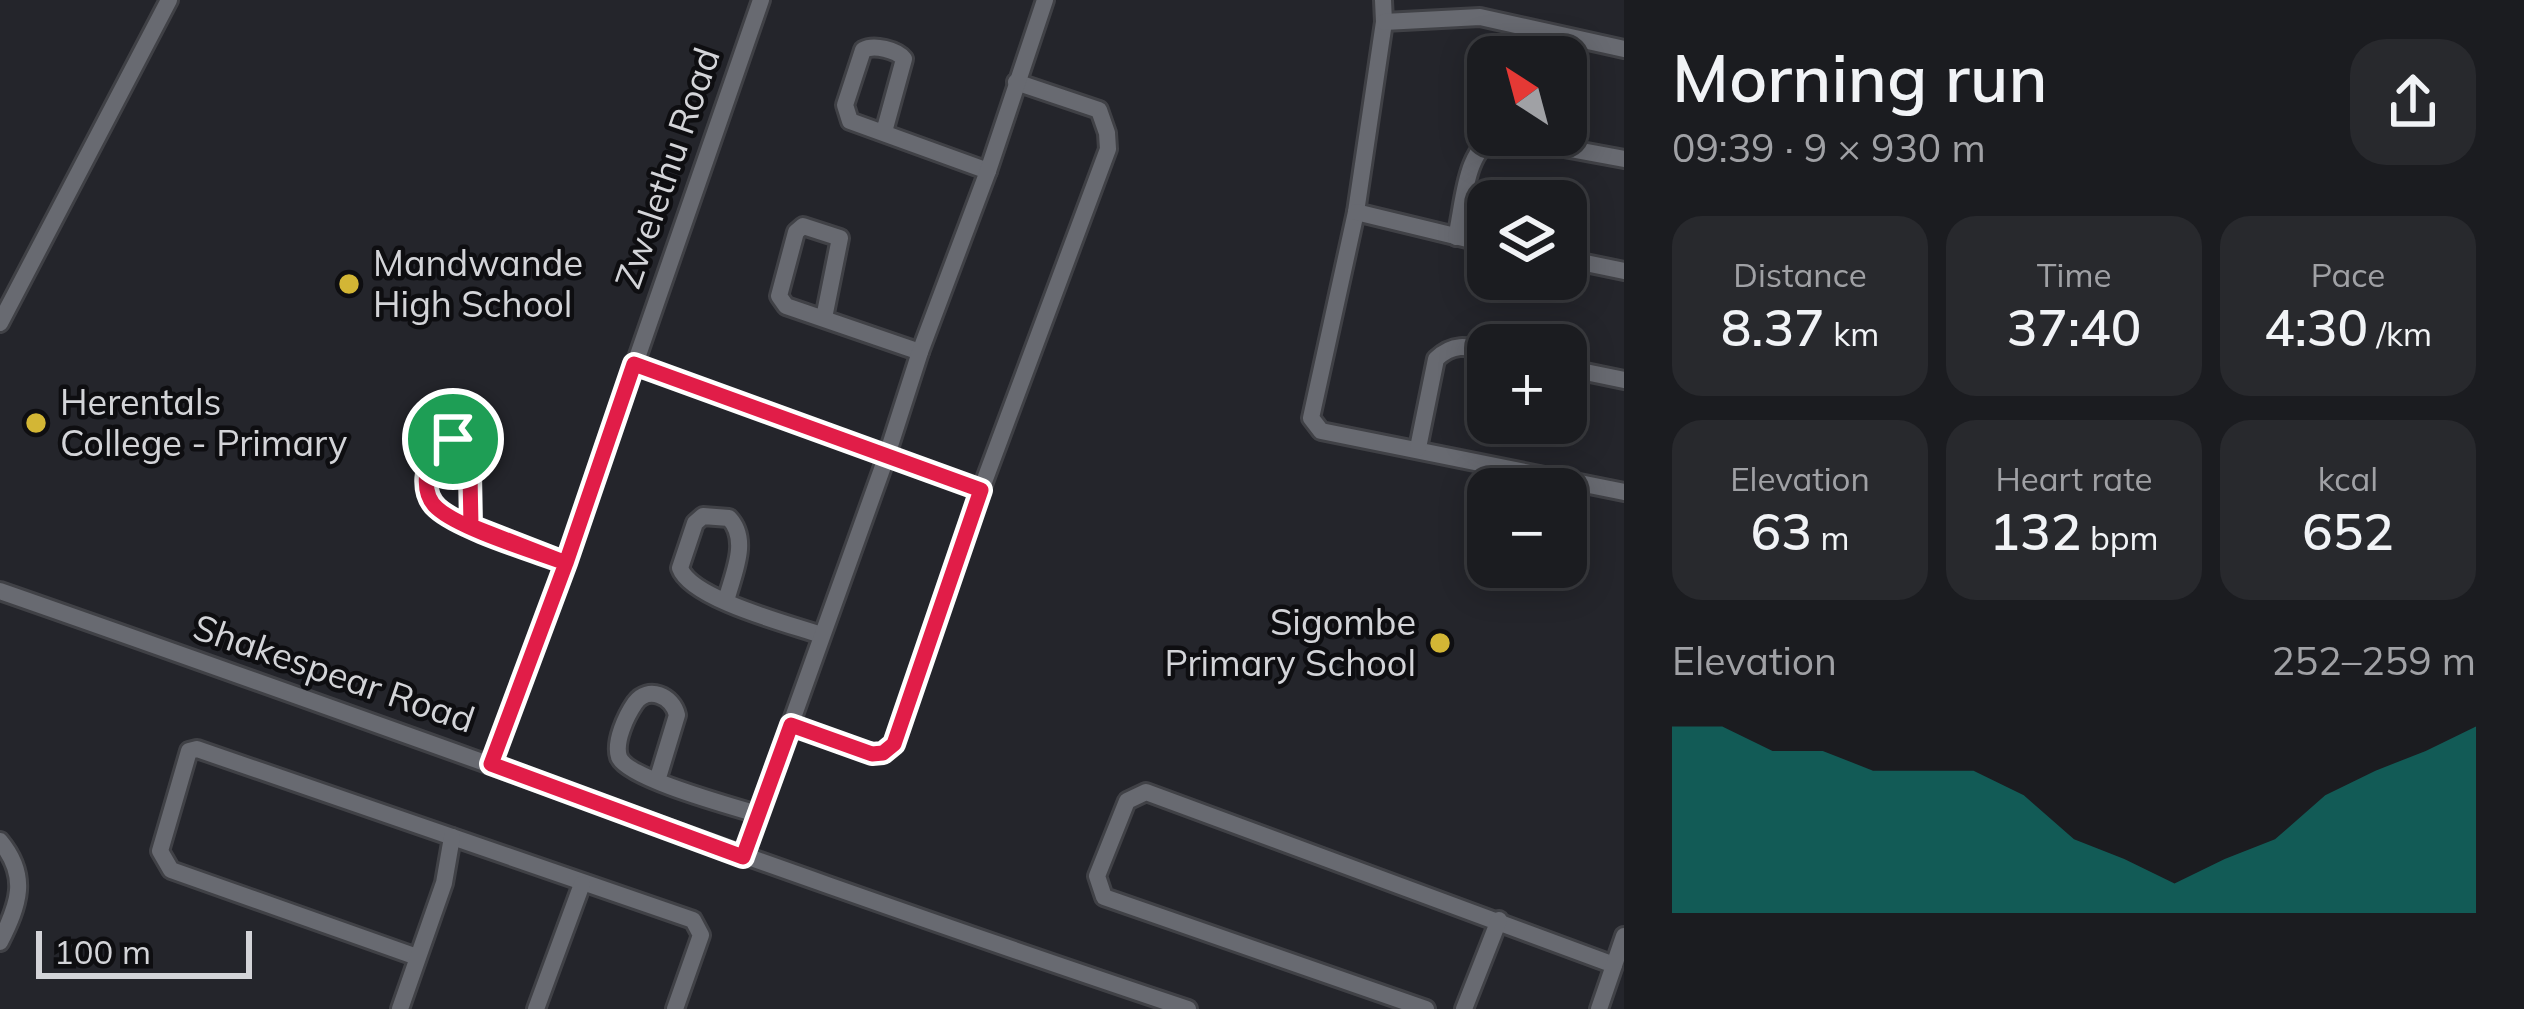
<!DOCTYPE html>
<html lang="en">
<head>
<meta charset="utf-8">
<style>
	body { margin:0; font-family:Mulish,sans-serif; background:#28292d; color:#f1f3f6; height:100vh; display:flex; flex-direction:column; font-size:45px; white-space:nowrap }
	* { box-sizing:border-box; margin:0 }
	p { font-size:39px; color:#a0a1a5 }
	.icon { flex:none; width:66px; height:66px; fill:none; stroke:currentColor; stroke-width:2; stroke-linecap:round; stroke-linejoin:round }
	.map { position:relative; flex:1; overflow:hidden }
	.panel { display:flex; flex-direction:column; background:#1b1c20; width:900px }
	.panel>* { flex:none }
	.needle { width:78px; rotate:324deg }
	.tools { position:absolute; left:1467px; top:36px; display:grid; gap:24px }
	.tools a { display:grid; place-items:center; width:120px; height:120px; border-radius:24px; background:#1b1c20; box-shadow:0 6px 30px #0003,0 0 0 3px #393a3e; font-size:60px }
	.scale { position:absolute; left:36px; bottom:30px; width:216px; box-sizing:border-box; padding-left:12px; border:6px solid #d3d4d8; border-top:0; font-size:33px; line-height:42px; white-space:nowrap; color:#d3d4d8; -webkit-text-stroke:9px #0e0e11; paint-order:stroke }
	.pin { position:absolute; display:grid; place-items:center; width:102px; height:102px; color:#fff; margin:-51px; border:6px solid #fff; border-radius:50%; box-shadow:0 3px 12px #0007 }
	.round { display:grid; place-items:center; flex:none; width:126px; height:126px; border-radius:36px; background:#28292d }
	.summary { display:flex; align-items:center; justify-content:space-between; height:204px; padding:0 48px }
	h1 { font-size:66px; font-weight:600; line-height:90px }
	.figures { display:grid; grid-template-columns:repeat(3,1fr); gap:18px; height:204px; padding:12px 48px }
	.figures div { display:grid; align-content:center; border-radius:30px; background:#28292d; text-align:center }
	.figures b { font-size:51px; font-weight:600 }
	.figures small { font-size:33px; font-weight:400 }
	.figures p { font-size:33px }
	.chart { height:336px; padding:24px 48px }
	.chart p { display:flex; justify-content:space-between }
	.chart svg { width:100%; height:216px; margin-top:12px; fill:#0f766e; opacity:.7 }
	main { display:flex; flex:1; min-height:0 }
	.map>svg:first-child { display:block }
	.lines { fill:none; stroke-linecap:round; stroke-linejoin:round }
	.minor-casing { stroke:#404146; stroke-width:22 }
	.minor { stroke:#686a71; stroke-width:16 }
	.route-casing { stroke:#fff; stroke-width:24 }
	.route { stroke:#e11d48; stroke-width:15 }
	.poi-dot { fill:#d3b635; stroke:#0e0e11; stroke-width:4.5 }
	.labels { text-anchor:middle; stroke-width:9; stroke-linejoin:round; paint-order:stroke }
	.street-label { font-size:36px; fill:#d3d4d8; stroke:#0e0e11 }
	.poi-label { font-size:36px; fill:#d3d4d8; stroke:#0e0e11; text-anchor:start }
</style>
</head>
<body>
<main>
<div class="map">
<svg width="1624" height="1009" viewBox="0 0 1624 1009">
	<rect width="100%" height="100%" fill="#24252b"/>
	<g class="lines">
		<defs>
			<g id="minor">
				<path d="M 1383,0 L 1384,22 L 1356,212 L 1311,418 L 1321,431 L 1624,492"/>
				<path d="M 1384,22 L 1480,17 L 1624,49"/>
				<path d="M 884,132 L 904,59 C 897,50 874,44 863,50 L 845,105 L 850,121 L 988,171"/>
				<path d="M 1356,212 L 1488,244"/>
				<path d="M 1456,237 C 1464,206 1464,145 1500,136 L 1624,159"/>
				<path d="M 1566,259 L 1624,271"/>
				<path d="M 824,318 L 840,238 L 803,226 L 796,232 L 779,296 L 786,306 L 920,352"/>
				<path d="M 0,323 L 169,0"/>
				<path d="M 634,364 L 981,490"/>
				<path d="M 1566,368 L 1624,380"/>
				<path d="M 1418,448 L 1436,359 C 1453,343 1466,346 1488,351"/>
				<path d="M 471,526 L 469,458 L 462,443 L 449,439 C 435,446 430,453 428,468 C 427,476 426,490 429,497 C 439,522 539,553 566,563"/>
				<path d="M 0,591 C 397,729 790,876 1188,1009"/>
				<path d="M 726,601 C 733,574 750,540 729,518 L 703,516 L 695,523 L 680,568 C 691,599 789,624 821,635"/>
				<path d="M 791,725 L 872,754 L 883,753 L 894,744 L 981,490 L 1108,149 L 1107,133 L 1099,110 L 1016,82"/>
				<path d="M 491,763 L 566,563 L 761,0"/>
				<path d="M 657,781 L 677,715 C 673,696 648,685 635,703 C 626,716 614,742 619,757 C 627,778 731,806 757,814"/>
				<path d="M 0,841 C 29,876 19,904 0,942"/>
				<path d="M 743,857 L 886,458 L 920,352 L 988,171 L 1045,0"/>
				<path d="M 417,957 L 171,870 L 160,851 L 189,751 L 197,749 L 693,920 L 701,935 L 675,1009"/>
				<path d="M 400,1009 L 444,883 L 452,837"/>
				<path d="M 536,1009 L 582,884"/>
				<path d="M 1426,1009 L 1104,897 L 1097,876 L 1127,801 L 1146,792 L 1614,965"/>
				<path d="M 1464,1009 L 1499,920"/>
				<path d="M 1599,1009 L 1624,936"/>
			</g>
		</defs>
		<use href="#minor" class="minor-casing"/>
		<use href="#minor" class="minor"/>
	</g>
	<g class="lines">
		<defs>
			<path id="route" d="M 453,439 L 465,446 L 470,474 L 471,526 L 566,563 L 491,764 L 743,857 L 791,725 L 872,754 L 883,753 L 894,744 L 981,490 L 634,364 L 566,563 C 534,551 460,529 437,508 C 420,493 426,464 436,447 L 453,439"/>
		</defs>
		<use href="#route" class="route-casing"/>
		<use href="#route" class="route"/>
	</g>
	<g class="poi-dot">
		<circle cx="349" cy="284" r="12"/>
		<circle cx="36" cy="423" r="12"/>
		<circle cx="1440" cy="643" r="12"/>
	</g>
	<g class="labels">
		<g class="street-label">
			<text transform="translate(667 168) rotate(-71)" y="13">Zwelethu Road</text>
			<text transform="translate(334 673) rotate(19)" y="13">Shakespear Road</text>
		</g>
		<g class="poi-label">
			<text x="373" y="276">Mandwande<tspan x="373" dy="41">High School</tspan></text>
			<text x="60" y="415">Herentals<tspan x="60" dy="41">College - Primary</tspan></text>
			<text x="1416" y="635" text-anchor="end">Sigombe<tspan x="1416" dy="41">Primary School</tspan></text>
		</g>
	</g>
</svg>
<div class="tools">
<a><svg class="needle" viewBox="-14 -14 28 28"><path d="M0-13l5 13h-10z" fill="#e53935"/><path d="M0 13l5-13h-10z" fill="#a0a1a5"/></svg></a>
<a><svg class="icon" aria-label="layers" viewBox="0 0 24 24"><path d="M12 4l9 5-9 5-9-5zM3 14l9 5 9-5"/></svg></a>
<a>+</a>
<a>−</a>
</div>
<div class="scale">100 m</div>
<div class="pin" style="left:453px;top:439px;background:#1e9e55"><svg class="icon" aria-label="arrive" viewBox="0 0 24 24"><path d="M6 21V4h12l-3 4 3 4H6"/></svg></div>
</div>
<section class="panel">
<div class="summary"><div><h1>Morning run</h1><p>09:39 · 9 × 930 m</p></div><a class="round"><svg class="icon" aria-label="share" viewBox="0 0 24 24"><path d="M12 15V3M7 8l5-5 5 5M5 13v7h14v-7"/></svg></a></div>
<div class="figures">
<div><p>Distance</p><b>8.37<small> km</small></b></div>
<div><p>Time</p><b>37:40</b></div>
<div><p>Pace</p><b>4:30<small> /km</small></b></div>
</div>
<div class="figures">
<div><p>Elevation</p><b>63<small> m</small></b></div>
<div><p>Heart rate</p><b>132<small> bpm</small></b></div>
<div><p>kcal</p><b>652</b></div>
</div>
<div class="chart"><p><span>Elevation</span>252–259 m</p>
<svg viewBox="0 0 160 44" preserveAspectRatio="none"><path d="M0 44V6L10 6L20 11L30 11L40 15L50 15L60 15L70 20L80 29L90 33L100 38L110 33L120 29L130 20L140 15L150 11L160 6V44z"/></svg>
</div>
</section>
</main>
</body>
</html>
